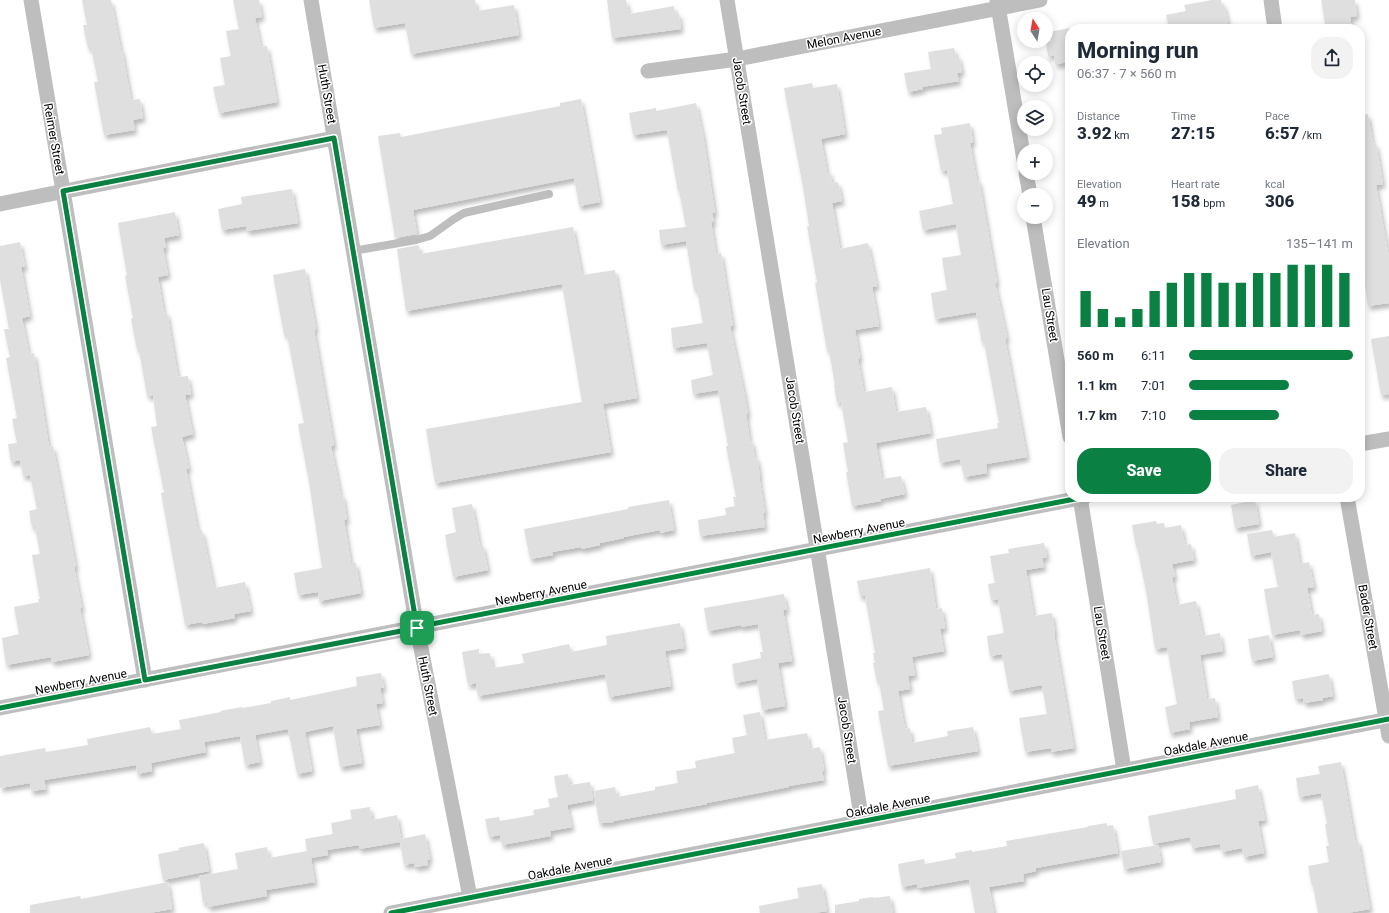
<!DOCTYPE html>
<html lang="en">
<head>
<meta charset="utf-8">
<style>
	body { margin:0; font-family:Roboto,sans-serif; background:#f2f2f3; color:#1f2937; height:100vh; display:flex; flex-direction:column; font-size:15px; white-space:nowrap }
	* { box-sizing:border-box; margin:0 }
	p { font-size:13px; color:#747a83 }
	.icon { flex:none; width:22px; height:22px; fill:none; stroke:currentColor; stroke-width:2; stroke-linecap:round; stroke-linejoin:round }
	.map { position:relative; flex:1; overflow:hidden }
	.drawer { position:absolute; left:1065px; top:24px; width:300px; height:478px; display:flex; flex-direction:column; background:#fff; border-radius:16px; box-shadow:0 2px 10px #0003 }
	.drawer>* { flex:none }
	.needle { width:26px; rotate:349deg }
	.tools { position:absolute; left:1017px; top:12px; display:grid; gap:8px }
	.tools a { display:grid; place-items:center; width:36px; height:36px; border-radius:50%; background:#fff; box-shadow:0 2px 10px #0003; font-size:20px }
	.pin { position:absolute; display:grid; place-items:center; width:34px; height:34px; color:#fff; margin:-17px; border-radius:8px; box-shadow:0 2px 6px #0006 }
	.round { display:grid; place-items:center; flex:none; width:42px; height:42px; border-radius:16px; background:#f2f2f3 }
	.headline { display:flex; align-items:center; justify-content:space-between; height:68px; padding:0 12px }
	h1 { font-size:22px; font-weight:800; line-height:30px }
	.metrics { display:grid; grid-template-columns:repeat(3,1fr); gap:6px; height:68px; padding:4px 12px }
	.metrics div { display:grid; align-content:center }
	.metrics b { font-size:17px; font-weight:800 }
	.metrics small { font-size:11px; font-weight:400 }
	.metrics p { font-size:11px }
	.chart { height:112px; padding:8px 12px }
	.chart p { display:flex; justify-content:space-between }
	.chart svg { width:100%; height:72px; margin-top:4px; stroke:#0b8043; stroke-width:6 }
	.action { display:flex; gap:8px; margin-top:auto; padding:8px 12px }
	.action a { flex:1; height:46px; border-radius:16px; background:#0b8043; color:#fff; font-size:16px; font-weight:800; line-height:46px; text-align:center }
	.action a+a { background:#f2f2f3; color:#1f2937 }
	ul { padding:0 12px; list-style:none; font-size:13px }
	li { display:grid; grid-template-columns:64px 48px 1fr; align-items:center; height:30px }
	li i { height:10px; border-radius:5px; background:#0b8043 }
	.map>svg:first-child { display:block }
	.building { fill:#dfdfdf; filter:url(#shadow) }
	.lines { fill:none; stroke-linecap:round; stroke-linejoin:round }
	.lane { stroke:#bebebe; stroke-width:8 }
	.street { stroke:#bebebe; stroke-width:15 }
	.cycleway-casing { stroke:#fff; stroke-width:8 }
	.cycleway { stroke:#00873e; stroke-width:5 }
	.route-casing { stroke:#fff; stroke-width:8 }
	.route { stroke:#0b8043; stroke-width:5 }
	.labels { text-anchor:middle; stroke-width:3; stroke-linejoin:round; paint-order:stroke }
	.street-label { font-size:12px; fill:#000; stroke:#fff }
</style>
</head>
<body>
<div class="map">
<svg width="1389" height="913" viewBox="0 0 1389 913">
	<defs>
		<filter id="shadow"><feDropShadow dx="2.5" dy="4.5" stdDeviation="2" flood-color="#0004"/></filter>
	</defs>
	<rect width="100%" height="100%" fill="#fff"/>
	<g class="building">
		<path d="M 82,0 L 111,0 L 121,50 L 122,50 L 131,100 L 140,99 L 143,118 L 133,120 L 135,130 L 104,135 L 94,82 L 98,82 L 91,47 L 88,48 L 83,25 L 87,25 Z"/>
		<path d="M 233,0 L 259,0 L 262,17 L 255,18 L 261,47 L 267,46 L 277,102 L 219,113 L 213,87 L 225,85 L 220,58 L 231,56 L 226,31 L 239,29 Z"/>
		<path d="M 369,0 L 475,0 L 477,11 L 514,5 L 519,35 L 411,54 L 405,23 L 374,28 Z"/>
		<path d="M 607,0 L 626,0 L 629,14 L 674,6 L 675,14 L 679,13 L 681,29 L 612,38 Z"/>
		<path d="M 1212,0 L 1221,0 L 1222,5 L 1224,4 L 1228,23 L 1193,29 L 1169,29 L 1166,15 L 1186,11 L 1184,5 Z"/>
		<path d="M 1321,0 L 1355,0 L 1357,16 L 1350,17 L 1352,29 L 1326,29 Z"/>
		<path d="M 1070,28 L 1070,62 L 1055,64 L 1054,55 L 1048,56 L 1046,42 L 1051,41 L 1049,32 Z"/>
		<path d="M 954,48 L 956,56 L 959,56 L 962,72 L 957,73 L 959,81 L 922,87 L 923,89 L 908,92 L 904,73 L 931,69 L 928,52 Z"/>
		<path d="M 812,83 L 813,88 L 837,84 L 845,134 L 821,139 L 827,172 L 830,172 L 832,183 L 838,182 L 842,201 L 832,203 L 840,249 L 868,243 L 877,286 L 872,287 L 879,326 L 855,330 L 860,358 L 858,359 L 864,392 L 892,387 L 896,412 L 926,407 L 931,433 L 876,443 L 882,479 L 901,476 L 905,494 L 880,499 L 881,501 L 852,506 L 846,472 L 848,472 L 843,443 L 848,442 L 841,402 L 837,403 L 834,385 L 835,385 L 829,351 L 827,351 L 815,283 L 817,282 L 807,226 L 809,226 L 803,187 L 784,88 Z"/>
		<path d="M 581,99 L 600,202 L 579,206 L 574,178 L 413,210 L 417,234 L 395,238 L 378,136 L 400,133 L 401,137 L 560,106 L 560,103 Z"/>
		<path d="M 696,103 L 703,135 L 715,213 L 712,213 L 714,222 L 711,222 L 716,254 L 721,253 L 733,326 L 730,326 L 744,392 L 748,414 L 746,414 L 750,442 L 752,441 L 755,458 L 757,457 L 760,476 L 759,476 L 765,513 L 763,513 L 765,527 L 700,536 L 698,520 L 726,515 L 725,508 L 735,506 L 733,497 L 736,497 L 726,446 L 728,446 L 718,390 L 693,394 L 691,380 L 713,375 L 707,343 L 673,348 L 671,328 L 703,323 L 697,290 L 694,290 L 686,241 L 661,245 L 659,230 L 686,227 L 679,191 L 678,192 L 667,130 L 633,135 L 629,113 L 656,108 L 656,111 Z"/>
		<path d="M 1368,114 L 1373,144 L 1376,143 L 1383,184 L 1376,185 L 1389,258 L 1389,303 L 1368,306 L 1360,252 L 1360,115 Z"/>
		<path d="M 970,123 L 973,142 L 970,143 L 977,181 L 979,180 L 997,283 L 995,283 L 1007,338 L 1005,339 L 1027,457 L 986,464 L 987,473 L 964,477 L 960,459 L 940,463 L 936,439 L 998,428 L 997,423 L 999,423 L 984,342 L 982,343 L 976,312 L 935,319 L 931,293 L 947,290 L 942,258 L 961,255 L 956,224 L 923,230 L 919,211 L 953,204 L 947,170 L 941,171 L 934,135 L 942,134 L 941,128 Z"/>
		<path d="M 292,189 L 298,223 L 247,231 L 246,226 L 222,230 L 218,209 L 242,204 L 241,197 Z"/>
		<path d="M 175,212 L 179,235 L 164,238 L 166,248 L 163,248 L 168,275 L 158,277 L 164,313 L 167,312 L 178,377 L 188,376 L 191,394 L 185,395 L 193,434 L 182,437 L 189,469 L 186,469 L 198,531 L 202,530 L 214,588 L 245,582 L 251,611 L 234,614 L 235,618 L 203,624 L 202,622 L 185,625 L 161,493 L 164,492 L 151,427 L 157,426 L 153,395 L 147,396 L 139,350 L 137,350 L 131,319 L 133,318 L 125,276 L 127,275 L 118,223 Z"/>
		<path d="M 573,227 L 582,275 L 615,270 L 637,398 L 603,404 L 611,452 L 435,483 L 426,429 L 582,402 L 562,284 L 406,311 L 397,249 L 419,245 L 420,254 Z"/>
		<path d="M 20,242 L 25,267 L 21,267 L 30,316 L 22,318 L 29,354 L 34,353 L 49,447 L 53,446 L 65,509 L 76,567 L 74,567 L 82,608 L 80,608 L 89,655 L 52,662 L 51,657 L 6,665 L 2,638 L 19,634 L 14,607 L 39,602 L 38,599 L 40,599 L 32,555 L 40,554 L 35,527 L 32,527 L 29,511 L 37,509 L 30,475 L 23,476 L 20,460 L 11,462 L 8,444 L 17,443 L 12,419 L 17,418 L 6,358 L 10,357 L 4,329 L 9,329 L 0,280 L 0,246 Z"/>
		<path d="M 305,269 L 316,329 L 314,330 L 334,445 L 331,446 L 341,496 L 343,495 L 347,520 L 344,520 L 351,563 L 356,563 L 361,593 L 319,601 L 318,592 L 298,595 L 294,573 L 322,568 L 309,482 L 298,424 L 304,423 L 287,335 L 284,335 L 273,275 Z"/>
		<path d="M 1389,336 L 1389,394 L 1381,395 L 1371,339 Z"/>
		<path d="M 669,500 L 674,530 L 660,533 L 660,530 L 624,537 L 624,538 L 600,543 L 600,545 L 581,549 L 581,547 L 552,552 L 553,555 L 530,559 L 524,529 L 628,509 L 628,507 Z"/>
		<path d="M 1255,500 L 1259,524 L 1235,528 L 1231,505 Z"/>
		<path d="M 472,504 L 480,546 L 483,545 L 488,570 L 453,577 L 445,535 L 456,532 L 452,508 Z"/>
		<path d="M 1156,521 L 1157,524 L 1164,523 L 1165,528 L 1181,525 L 1185,545 L 1191,544 L 1194,560 L 1172,564 L 1175,577 L 1172,577 L 1177,605 L 1196,601 L 1203,636 L 1220,633 L 1223,651 L 1200,655 L 1207,699 L 1215,698 L 1218,717 L 1189,722 L 1190,729 L 1170,733 L 1165,707 L 1177,704 L 1167,647 L 1155,649 L 1146,591 L 1137,547 L 1136,547 L 1132,525 Z"/>
		<path d="M 1272,530 L 1274,537 L 1295,533 L 1300,564 L 1309,562 L 1314,587 L 1307,588 L 1312,615 L 1319,614 L 1322,631 L 1301,635 L 1300,630 L 1272,635 L 1264,589 L 1278,587 L 1271,552 L 1251,556 L 1247,534 Z"/>
		<path d="M 1044,543 L 1047,557 L 1042,558 L 1044,567 L 1026,570 L 1034,616 L 1052,613 L 1055,633 L 1054,634 L 1074,748 L 1051,752 L 1051,748 L 1025,752 L 1019,718 L 1047,714 L 1042,685 L 1009,691 L 1002,654 L 990,656 L 987,636 L 1004,633 L 998,599 L 991,600 L 988,584 L 995,583 L 990,556 L 1009,553 L 1008,549 Z"/>
		<path d="M 930,568 L 936,609 L 942,608 L 945,628 L 940,629 L 944,651 L 912,657 L 915,675 L 908,676 L 910,689 L 898,691 L 905,729 L 910,728 L 912,743 L 948,736 L 947,731 L 973,727 L 978,751 L 888,766 L 878,711 L 884,710 L 879,682 L 877,682 L 873,663 L 875,663 L 873,653 L 875,653 L 865,596 L 860,596 L 857,581 Z"/>
		<path d="M 784,594 L 787,610 L 783,610 L 792,661 L 778,663 L 785,706 L 762,710 L 757,679 L 735,683 L 732,664 L 761,658 L 760,652 L 763,652 L 758,624 L 741,627 L 741,625 L 708,631 L 704,608 Z"/>
		<path d="M 680,623 L 684,648 L 665,651 L 671,686 L 609,697 L 605,674 L 478,696 L 476,683 L 468,685 L 462,652 L 479,649 L 479,654 L 490,653 L 493,668 L 524,663 L 522,654 L 569,644 L 571,652 L 607,645 L 606,636 Z"/>
		<path d="M 1269,635 L 1273,657 L 1252,661 L 1248,639 Z"/>
		<path d="M 381,673 L 384,688 L 380,688 L 383,703 L 376,704 L 380,725 L 356,729 L 362,763 L 340,767 L 333,726 L 305,732 L 312,771 L 297,774 L 288,729 L 255,735 L 260,762 L 245,765 L 240,736 L 204,742 L 206,752 L 151,763 L 152,771 L 137,774 L 136,765 L 44,780 L 46,789 L 31,791 L 30,783 L 0,788 L 0,756 L 45,748 L 46,752 L 88,745 L 87,739 L 150,727 L 152,734 L 181,729 L 179,720 L 221,712 L 220,711 L 242,707 L 242,708 L 271,703 L 271,701 L 290,697 L 290,700 L 357,686 L 356,677 Z"/>
		<path d="M 1329,674 L 1333,696 L 1323,698 L 1323,700 L 1304,703 L 1303,698 L 1295,699 L 1292,681 Z"/>
		<path d="M 760,712 L 765,740 L 807,733 L 810,749 L 820,747 L 824,770 L 822,771 L 824,780 L 789,786 L 789,787 L 707,803 L 707,804 L 614,821 L 614,822 L 599,823 L 594,791 L 615,787 L 617,797 L 655,790 L 655,787 L 678,783 L 676,771 L 696,768 L 695,761 L 735,753 L 732,738 L 747,735 L 743,715 Z"/>
		<path d="M 1341,762 L 1355,841 L 1358,840 L 1370,909 L 1347,913 L 1318,913 L 1313,885 L 1312,886 L 1308,866 L 1329,862 L 1326,846 L 1329,846 L 1325,824 L 1327,824 L 1321,793 L 1299,797 L 1296,778 L 1320,774 L 1318,766 Z"/>
		<path d="M 568,774 L 570,785 L 590,782 L 593,800 L 567,805 L 572,827 L 550,831 L 551,836 L 502,845 L 500,835 L 489,837 L 485,819 L 499,817 L 500,821 L 534,815 L 533,810 L 550,807 L 548,799 L 558,797 L 554,776 Z"/>
		<path d="M 1258,785 L 1265,820 L 1258,821 L 1264,853 L 1244,857 L 1242,848 L 1222,852 L 1220,844 L 1192,848 L 1190,837 L 1153,844 L 1148,816 L 1236,799 L 1235,790 Z"/>
		<path d="M 370,807 L 372,820 L 397,815 L 401,839 L 425,834 L 430,859 L 427,860 L 428,865 L 415,867 L 414,863 L 404,865 L 400,842 L 359,849 L 359,845 L 327,850 L 328,855 L 311,858 L 315,882 L 266,890 L 267,896 L 208,907 L 207,902 L 203,903 L 199,876 L 238,869 L 235,853 L 267,847 L 269,858 L 307,851 L 305,839 L 333,834 L 331,823 L 352,819 L 350,810 Z"/>
		<path d="M 1107,823 L 1107,826 L 1113,825 L 1118,853 L 1036,868 L 1036,871 L 1023,874 L 1024,881 L 989,887 L 994,913 L 975,913 L 969,879 L 918,888 L 917,884 L 902,887 L 898,864 L 924,859 L 925,864 L 956,858 L 955,853 L 972,850 L 972,852 L 1007,846 L 1006,841 L 1088,827 L 1088,826 Z"/>
		<path d="M 204,843 L 209,871 L 163,880 L 158,854 L 179,850 L 178,848 Z"/>
		<path d="M 1158,845 L 1161,862 L 1124,869 L 1121,851 Z"/>
		<path d="M 168,882 L 172,909 L 149,913 L 30,913 L 30,905 L 80,896 L 81,899 Z"/>
		<path d="M 822,884 L 827,911 L 814,913 L 760,913 L 759,906 L 799,898 L 797,888 Z"/>
		<path d="M 890,896 L 893,913 L 835,913 L 835,905 L 859,901 L 859,899 L 873,897 L 874,898 Z"/>
	</g>
	<g class="lines">
		<path class="lane" d="M 353,251 L 416,240 L 430,236 L 454,219 L 464,213 L 549,194"/>
		<g class="street">
			<path d="M 31,0 L 145,680"/>
			<path d="M 311,0 L 417,628 L 470,897"/>
			<path d="M 727,0 L 862,821"/>
			<path d="M 997,0 L 1024,160"/>
			<path d="M 1271,0 L 1275,29"/>
			<path d="M 648,71 L 737,59 L 1040,0"/>
			<path d="M 1026,173 L 1030,195"/>
			<path d="M 0,204 L 334,138"/>
			<path d="M 1033,217 L 1070,437"/>
			<path d="M 1360,444 L 1389,439"/>
			<path d="M 1080,497 L 1124,770"/>
			<path d="M 1347,497 L 1389,736"/>
			<path d="M 0,708 L 1085,497"/>
			<path d="M 391,913 L 1389,719"/>
		</g>
		<defs>
			<g id="cycleway">
				<path d="M 0,708 L 1085,497"/>
				<path d="M 391,913 L 1389,719"/>
			</g>
		</defs>
		<use href="#cycleway" class="cycleway-casing"/>
		<use href="#cycleway" class="cycleway"/>
	</g>
	<g class="lines">
		<defs>
			<path id="route" d="M 334,138 L 417,628 L 145,680 L 63,191 Z"/>
		</defs>
		<use href="#route" class="route-casing"/>
		<use href="#route" class="route"/>
	</g>
	<g class="labels">
		<g class="street-label">
			<text transform="translate(844 38) rotate(-11)" y="4">Melon Avenue</text>
			<text transform="translate(742 91) rotate(81)" y="4">Jacob Street</text>
			<text transform="translate(327 94) rotate(80)" y="4">Huth Street</text>
			<text transform="translate(54 139) rotate(80)" y="4">Reimer Street</text>
			<text transform="translate(1050 315) rotate(81)" y="4">Lau Street</text>
			<text transform="translate(795 410) rotate(81)" y="4">Jacob Street</text>
			<text transform="translate(859 531) rotate(-11)" y="4">Newberry Avenue</text>
			<text transform="translate(541 593) rotate(-11)" y="4">Newberry Avenue</text>
			<text transform="translate(1368 617) rotate(80)" y="4">Bader Street</text>
			<text transform="translate(1102 633) rotate(81)" y="4">Lau Street</text>
			<text transform="translate(81 682) rotate(-11)" y="4">Newberry Avenue</text>
			<text transform="translate(428 686) rotate(79)" y="4">Huth Street</text>
			<text transform="translate(847 730) rotate(81)" y="4">Jacob Street</text>
			<text transform="translate(1206 744) rotate(-11)" y="4">Oakdale Avenue</text>
			<text transform="translate(888 806) rotate(-11)" y="4">Oakdale Avenue</text>
			<text transform="translate(570 868) rotate(-11)" y="4">Oakdale Avenue</text>
		</g>
	</g>
</svg>
<div class="tools">
<a><svg class="needle" viewBox="-14 -14 28 28"><path d="M0-13l5 13h-10z" fill="#e53935"/><path d="M0 13l5-13h-10z" fill="#747a83"/></svg></a>
<a><svg class="icon" aria-label="locate" viewBox="0 0 24 24"><circle cx="12" cy="12" r="6"/><path d="M12 2v4M12 18v4M2 12h4M18 12h4"/></svg></a>
<a><svg class="icon" aria-label="layers" viewBox="0 0 24 24"><path d="M12 4l9 5-9 5-9-5zM3 14l9 5 9-5"/></svg></a>
<a>+</a>
<a>−</a>
</div>
<div class="pin" style="left:417px;top:628px;background:#1e9e55"><svg class="icon" aria-label="arrive" viewBox="0 0 24 24"><path d="M6 21V4h12l-3 4 3 4H6"/></svg></div>
<section class="drawer">
<div class="headline"><div><h1>Morning run</h1><p>06:37 · 7 × 560 m</p></div><a class="round"><svg class="icon" aria-label="share" viewBox="0 0 24 24"><path d="M12 15V3M7 8l5-5 5 5M5 13v7h14v-7"/></svg></a></div>
<div class="metrics">
<div><p>Distance</p><b>3.92<small> km</small></b></div>
<div><p>Time</p><b>27:15</b></div>
<div><p>Pace</p><b>6:57<small> /km</small></b></div>
</div>
<div class="metrics">
<div><p>Elevation</p><b>49<small> m</small></b></div>
<div><p>Heart rate</p><b>158<small> bpm</small></b></div>
<div><p>kcal</p><b>306</b></div>
</div>
<div class="chart"><p><span>Elevation</span>135–141 m</p>
<svg viewBox="0 0 160 44" preserveAspectRatio="none"><path d="M5 44V22M15 44V33M25 44V38M35 44V33M45 44V22M55 44V17M65 44V11M75 44V11M85 44V17M95 44V17M105 44V11M115 44V11M125 44V6M135 44V6M145 44V6M155 44V11"/></svg>
</div>
<ul>
<li><b>560 m</b>6:11<i style="width:100%"></i></li>
<li><b>1.1 km</b>7:01<i style="width:61%"></i></li>
<li><b>1.7 km</b>7:10<i style="width:55%"></i></li>
</ul>
<div class="action"><a>Save</a><a>Share</a></div>
</section>
</div>
</body>
</html>
